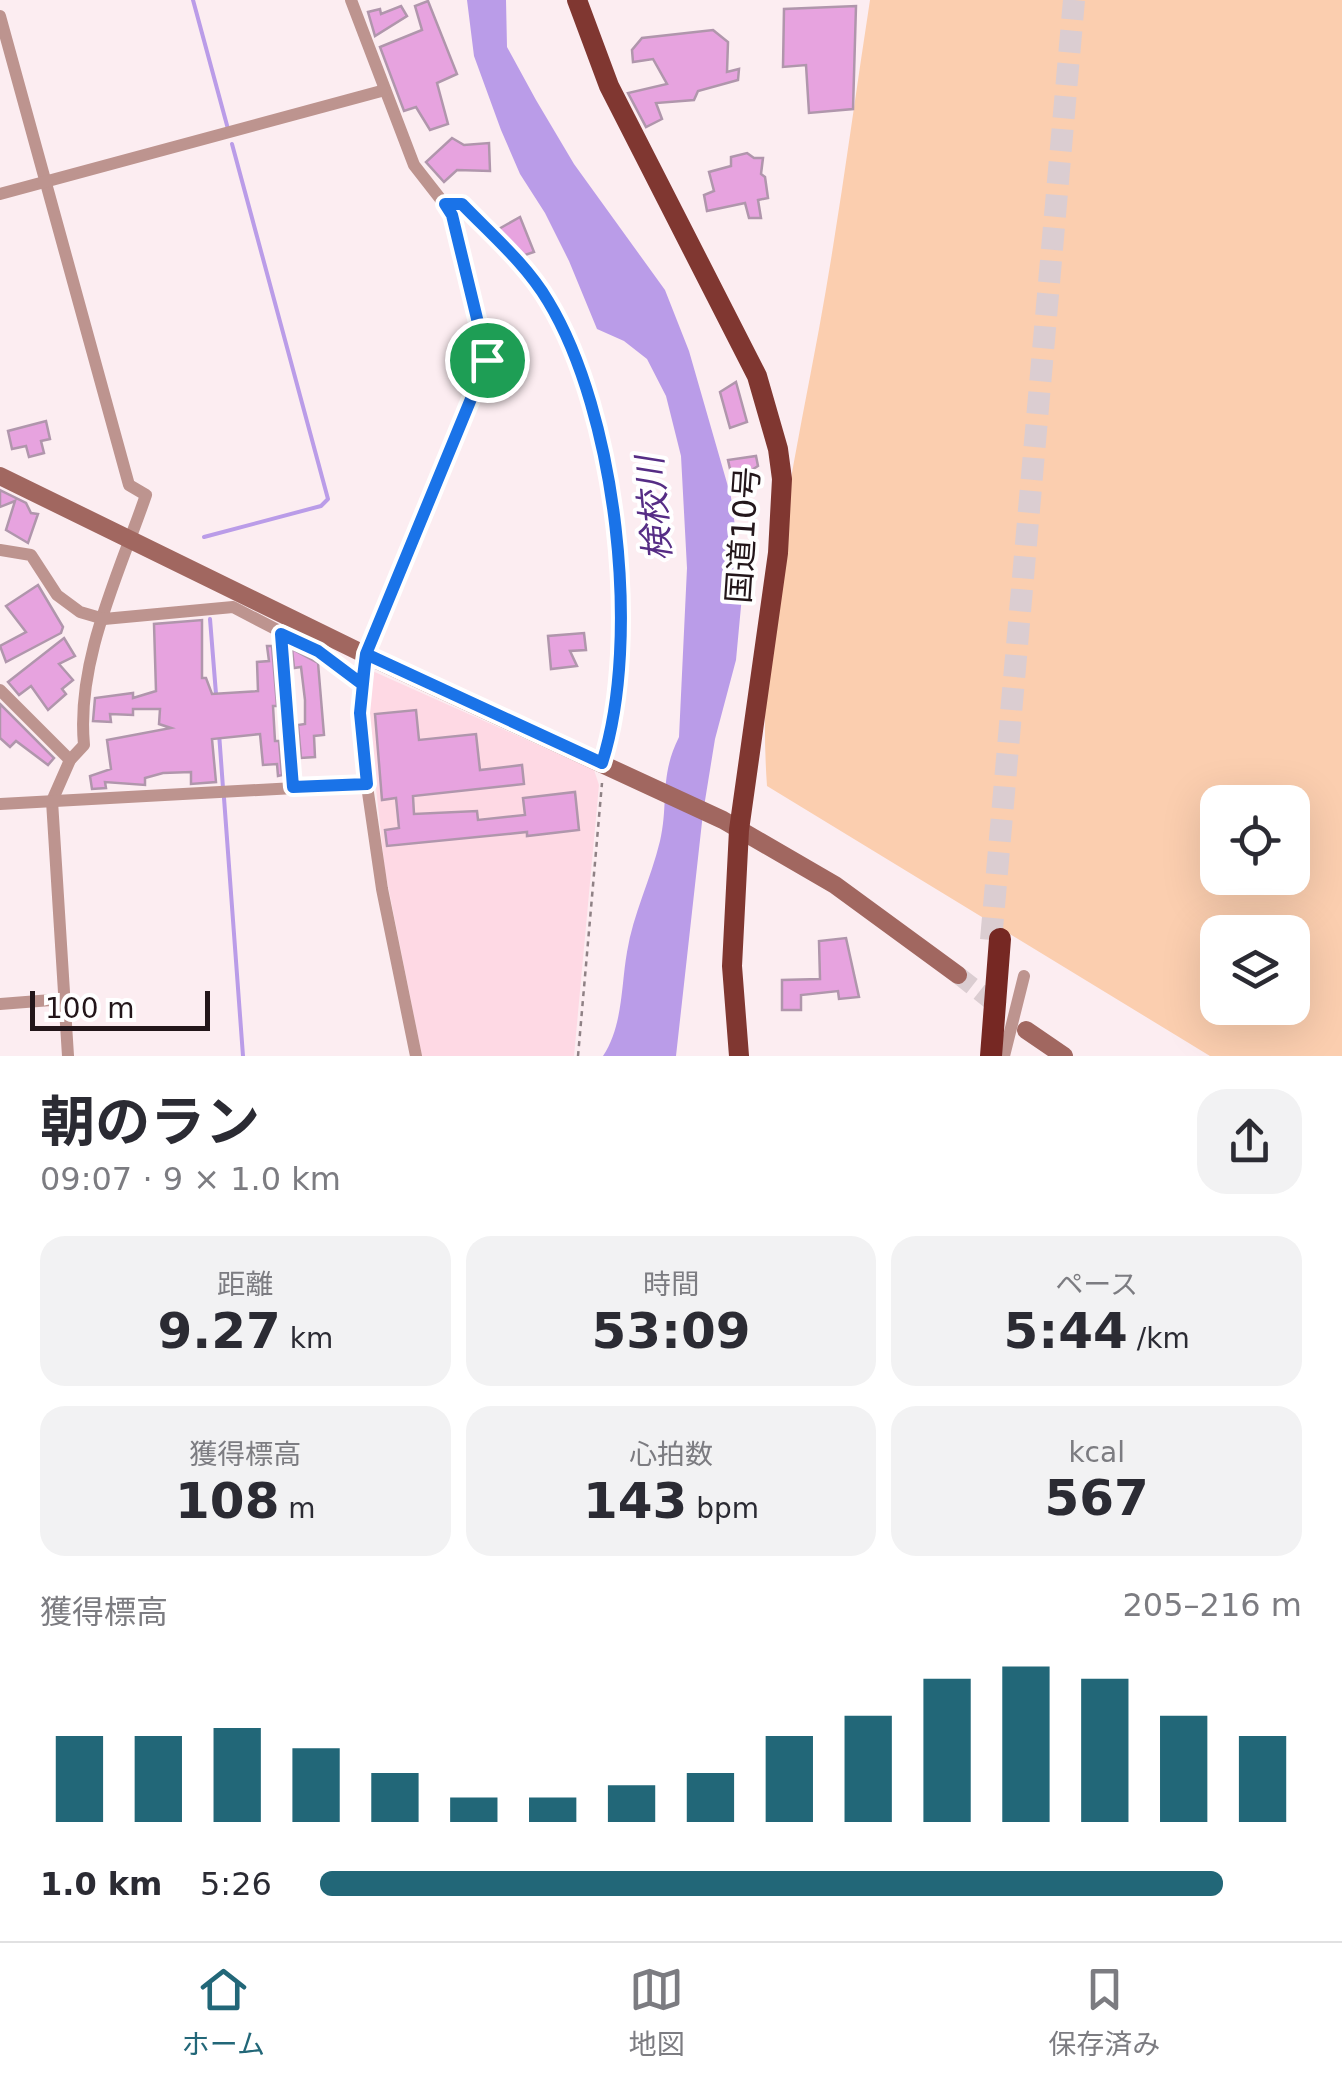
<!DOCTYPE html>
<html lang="ja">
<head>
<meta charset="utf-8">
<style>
	body { margin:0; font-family:"DejaVu Sans","Noto Sans JP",sans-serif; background:#f2f2f3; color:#2b2b33; height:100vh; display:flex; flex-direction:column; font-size:38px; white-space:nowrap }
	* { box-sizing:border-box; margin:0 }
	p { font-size:32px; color:#7c7c81 }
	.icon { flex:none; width:55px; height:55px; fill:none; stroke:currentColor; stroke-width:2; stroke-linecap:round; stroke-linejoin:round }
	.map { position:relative; height:1056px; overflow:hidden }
	.side { display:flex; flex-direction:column; background:#fff; flex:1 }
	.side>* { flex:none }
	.fabs { position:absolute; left:1200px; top:785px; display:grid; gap:20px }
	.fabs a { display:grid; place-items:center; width:110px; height:110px; border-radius:20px; background:#fff; box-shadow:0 10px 40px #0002; font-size:50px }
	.scale { position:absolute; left:30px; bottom:25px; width:180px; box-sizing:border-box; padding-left:10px; border:5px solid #23161a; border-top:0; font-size:28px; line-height:35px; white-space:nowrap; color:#23161a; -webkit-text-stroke:8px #fff; paint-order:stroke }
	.pin { position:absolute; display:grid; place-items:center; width:85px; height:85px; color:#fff; margin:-42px; border:5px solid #fff; border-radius:50%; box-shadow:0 2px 10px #0007 }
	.round { display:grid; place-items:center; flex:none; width:105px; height:105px; border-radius:30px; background:#f2f2f3 }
	.headline { display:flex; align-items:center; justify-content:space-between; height:170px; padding:0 40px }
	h1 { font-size:55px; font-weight:700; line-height:75px }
	.stats { display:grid; grid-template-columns:repeat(3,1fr); gap:15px; height:170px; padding:10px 40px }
	.stats div { display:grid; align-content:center; border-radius:25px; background:#f2f2f3; text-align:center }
	.stats b { font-size:50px; font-weight:700 }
	.stats small { font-size:28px; font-weight:400 }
	.stats p { font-size:28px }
	.chart { height:280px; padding:20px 40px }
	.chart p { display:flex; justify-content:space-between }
	.chart svg { width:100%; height:180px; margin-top:10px; stroke:#226778; stroke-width:6 }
	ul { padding:0 40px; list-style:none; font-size:32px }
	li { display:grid; grid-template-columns:160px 120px 1fr; align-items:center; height:75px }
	li i { height:25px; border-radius:12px; background:#226778 }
	.tab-bar { display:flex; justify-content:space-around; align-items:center; height:140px; border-top:2px solid #e1e1e2; background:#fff; font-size:28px; color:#7c7c81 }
	.tab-bar a { display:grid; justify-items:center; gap:5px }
	.tab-bar .current { color:#226778 }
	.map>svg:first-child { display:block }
	.built { fill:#fed9e4 }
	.green { fill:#fbceaf; fill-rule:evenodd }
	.water { fill:#ba9ce8 }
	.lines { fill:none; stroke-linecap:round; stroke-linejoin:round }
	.stream { stroke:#ba9ce8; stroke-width:4 }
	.building { fill:#e7a3df; stroke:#b096ac; stroke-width:2.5 }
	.secondary-tunnel { stroke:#dbcdd1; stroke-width:18; stroke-dasharray:18 9; stroke-linecap:butt }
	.motorway-tunnel { stroke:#dbcdd1; stroke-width:22; stroke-dasharray:22 11; stroke-linecap:butt }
	.path { stroke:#8f8185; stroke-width:2.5; stroke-dasharray:5 5; stroke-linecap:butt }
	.minor { stroke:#bd948f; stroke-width:12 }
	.secondary { stroke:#a16760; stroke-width:18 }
	.trunk { stroke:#803731; stroke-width:20 }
	.motorway { stroke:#762823; stroke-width:22 }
	.route-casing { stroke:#fff; stroke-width:20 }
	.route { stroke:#1a73e8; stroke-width:12 }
	.labels { text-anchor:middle; stroke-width:8; stroke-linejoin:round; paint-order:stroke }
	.street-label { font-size:32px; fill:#23161a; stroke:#fff }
	.water-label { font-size:35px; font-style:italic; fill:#562d85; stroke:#fff }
</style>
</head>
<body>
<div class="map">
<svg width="1342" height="1056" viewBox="0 0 1342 1056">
	<rect width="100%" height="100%" fill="#fcedf1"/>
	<path class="built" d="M 368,669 L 594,770 L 599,785 L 574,1056 L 422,1056 L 385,871 L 369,723 Z"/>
	<path class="green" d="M 870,0 L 1342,0 L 1342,1056 L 1210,1056 L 767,786 C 756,632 791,480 819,329 C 839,220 853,110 870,0 ZM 1218,802 L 1292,802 L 1292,878 L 1218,878 ZM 1218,932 L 1292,932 L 1292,1008 L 1218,1008 Z"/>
	<path class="water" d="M 467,0 L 506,0 L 507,47 L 536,100 L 574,164 L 665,290 L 689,351 L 731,497 L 743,585 L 736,660 L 715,739 L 703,813 L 676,1056 L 603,1056 C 623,1026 621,986 627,952 C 633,914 651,879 660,841 C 669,802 659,777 679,737 L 687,568 L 681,456 L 666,396 L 647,359 L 624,341 L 597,329 L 569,261 L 545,213 L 520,174 L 501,130 L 474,56 Z"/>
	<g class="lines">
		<g class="stream">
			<path d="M 193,0 L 228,129"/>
			<path d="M 204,537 L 321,506 L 328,499 L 232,144"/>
			<path d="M 210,619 L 216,694"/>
			<path d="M 219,733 L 223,788"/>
			<path d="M 224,798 L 243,1056"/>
		</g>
	</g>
	<g class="building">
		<path d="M 428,1 L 457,74 L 437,83 L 448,124 L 430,130 L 416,107 L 404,111 L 380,47 L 422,30 L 415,6 Z"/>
		<path d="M 401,6 L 407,16 L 375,36 L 368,12 L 380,9 L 381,14 Z"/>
		<path d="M 856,6 L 853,109 L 809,113 L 806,65 L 783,67 L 784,9 Z"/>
		<path d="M 713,30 L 728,42 L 727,72 L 739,69 L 738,80 L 698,91 L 694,100 L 656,103 L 662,119 L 646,127 L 628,93 L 667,84 L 653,59 L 633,62 L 632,50 L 642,38 Z"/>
		<path d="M 452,138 L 464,145 L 489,143 L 490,171 L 457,170 L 444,182 L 426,162 Z"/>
		<path d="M 747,153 L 754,158 L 763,158 L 761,174 L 765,177 L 768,198 L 758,200 L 761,218 L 749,218 L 745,203 L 707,211 L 704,195 L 714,191 L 709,172 L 731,166 L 731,157 Z"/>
		<path d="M 520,217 L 534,252 L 522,256 L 497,230 Z"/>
		<path d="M 736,382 L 747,422 L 730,428 L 720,392 Z"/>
		<path d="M 46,421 L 50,439 L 41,441 L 44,453 L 29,457 L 26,446 L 12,449 L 8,431 Z"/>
		<path d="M 756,456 L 758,466 L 733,482 L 728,460 Z"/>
		<path d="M 0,490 L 26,503 L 31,513 L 38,514 L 28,543 L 6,530 L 15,501 L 0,507 Z"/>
		<path d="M 38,585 L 63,627 L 61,633 L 6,662 L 0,646 L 26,632 L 6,606 Z"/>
		<path d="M 202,620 L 202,678 L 206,678 L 212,694 L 258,691 L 257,662 L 269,661 L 267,646 L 272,646 L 277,706 L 273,706 L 275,741 L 279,741 L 282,775 L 278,776 L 277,764 L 263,765 L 260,734 L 212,739 L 216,782 L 191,784 L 191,772 L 163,773 L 145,778 L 145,785 L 105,782 L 106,788 L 92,789 L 90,776 L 111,769 L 107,740 L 171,728 L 159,724 L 160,709 L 133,709 L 133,715 L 110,714 L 111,722 L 93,721 L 95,698 L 133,693 L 133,698 L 156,691 L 154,624 Z"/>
		<path d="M 584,633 L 586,650 L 570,651 L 577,666 L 551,669 L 548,636 Z"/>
		<path d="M 64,638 L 75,656 L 59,664 L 73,680 L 62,689 L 66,694 L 48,710 L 31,686 L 19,695 L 8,682 Z"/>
		<path d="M 292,649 L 318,663 L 324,735 L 314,736 L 315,757 L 301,758 L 298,725 L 305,724 L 305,700 L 301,667 L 294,668 Z"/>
		<path d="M 0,704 L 54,758 L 48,765 L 16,741 L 10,747 L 0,738 Z"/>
		<path d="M 416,710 L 419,740 L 476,734 L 480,770 L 522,765 L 524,784 L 413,796 L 414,814 L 477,811 L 478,820 L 525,815 L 523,798 L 575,792 L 579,830 L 527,836 L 527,832 L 387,846 L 385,830 L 399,828 L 396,798 L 382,800 L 375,714 Z"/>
		<path d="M 846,938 L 859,997 L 839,999 L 838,991 L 801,995 L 801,1010 L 782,1010 L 782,980 L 820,979 L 819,941 Z"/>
	</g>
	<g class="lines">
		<path class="secondary-tunnel" d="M 958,975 L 1001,1009"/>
		<path class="motorway-tunnel" d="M 991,940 L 1074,0"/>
		<g class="path">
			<path d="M 462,205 C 492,235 526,265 549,302 C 610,404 642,636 606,750"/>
			<path d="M 578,1056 L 602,783"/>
		</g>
		<g class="minor">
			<path d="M 351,0 L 414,165 L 453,215 L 487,359 L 377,623 L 362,684 L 365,772 L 382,889 L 416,1056"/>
			<path d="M 0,16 L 129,485 L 146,495 C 119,574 76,660 84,745 L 70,760 L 52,801 L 68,1056"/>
			<path d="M 0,194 L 385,90"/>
			<path d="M 0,550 L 31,555 L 57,595 L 80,612 L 104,619 L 233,607 L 318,651 L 362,684"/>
			<path d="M 281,634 L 293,787"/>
			<path d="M 0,690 L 70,760"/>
			<path d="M 0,804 L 367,784"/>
			<path d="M 0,1004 L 64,999"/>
			<path d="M 1004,1056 L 1024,976"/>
		</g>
		<g class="secondary">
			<path d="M 0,476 L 366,655 L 723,820 L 835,885 L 958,975"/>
			<path d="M 1026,1030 L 1064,1056"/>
		</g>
		<path class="trunk" d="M 577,0 L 609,86 L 757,376 L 778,449 L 782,479 L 778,553 L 739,830 L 732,966 L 739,1056"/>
		<path class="motorway" d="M 991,1056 L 1000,939"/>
	</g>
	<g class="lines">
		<defs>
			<path id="route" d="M 487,360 L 366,654 L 360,713 L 367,784 L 293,787 L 281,634 L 318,651 L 362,684 L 366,654 L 602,763 C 642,638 616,413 548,301 C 526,264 492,235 462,204 L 445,204 L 452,215 L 487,360"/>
		</defs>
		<use href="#route" class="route-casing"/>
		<use href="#route" class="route"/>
	</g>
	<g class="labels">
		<g class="street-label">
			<text transform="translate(743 535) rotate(-86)" y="11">国道10号</text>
		</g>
		<g class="water-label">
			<text transform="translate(654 509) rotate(-95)" y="12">検校川</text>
		</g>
	</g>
</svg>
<div class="fabs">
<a><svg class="icon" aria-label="locate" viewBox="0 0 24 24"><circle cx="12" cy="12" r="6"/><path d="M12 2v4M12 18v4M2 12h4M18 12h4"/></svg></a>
<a><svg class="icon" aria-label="layers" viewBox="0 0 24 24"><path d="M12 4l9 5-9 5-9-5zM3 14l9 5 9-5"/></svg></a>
</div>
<div class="scale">100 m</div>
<div class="pin" style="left:487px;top:360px;background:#1e9e55"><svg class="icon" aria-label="arrive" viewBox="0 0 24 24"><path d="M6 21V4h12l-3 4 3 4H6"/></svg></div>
</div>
<section class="side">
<div class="headline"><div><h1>朝のラン</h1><p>09:07 · 9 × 1.0 km</p></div><a class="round"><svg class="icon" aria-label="share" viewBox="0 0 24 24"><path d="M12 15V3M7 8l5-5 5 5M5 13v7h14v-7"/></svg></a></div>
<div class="stats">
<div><p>距離</p><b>9.27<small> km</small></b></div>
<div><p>時間</p><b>53:09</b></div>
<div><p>ペース</p><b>5:44<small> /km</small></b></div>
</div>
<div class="stats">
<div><p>獲得標高</p><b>108<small> m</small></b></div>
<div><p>心拍数</p><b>143<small> bpm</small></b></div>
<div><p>kcal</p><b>567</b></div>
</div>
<div class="chart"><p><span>獲得標高</span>205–216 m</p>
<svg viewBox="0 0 160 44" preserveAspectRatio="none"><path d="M5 44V23M15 44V23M25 44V21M35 44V26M45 44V32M55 44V38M65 44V38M75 44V35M85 44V32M95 44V23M105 44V18M115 44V9M125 44V6M135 44V9M145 44V18M155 44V23"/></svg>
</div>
<ul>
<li><b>1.0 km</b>5:26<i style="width:92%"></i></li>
</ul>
</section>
<nav class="tab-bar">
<a class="current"><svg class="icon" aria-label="home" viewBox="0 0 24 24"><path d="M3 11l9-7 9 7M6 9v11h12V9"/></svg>ホーム</a>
<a><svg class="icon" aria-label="map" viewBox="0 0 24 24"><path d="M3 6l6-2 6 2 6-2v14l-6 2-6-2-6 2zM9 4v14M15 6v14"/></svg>地図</a>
<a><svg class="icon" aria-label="saved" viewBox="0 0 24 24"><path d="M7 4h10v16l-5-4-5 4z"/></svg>保存済み</a>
</nav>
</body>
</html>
